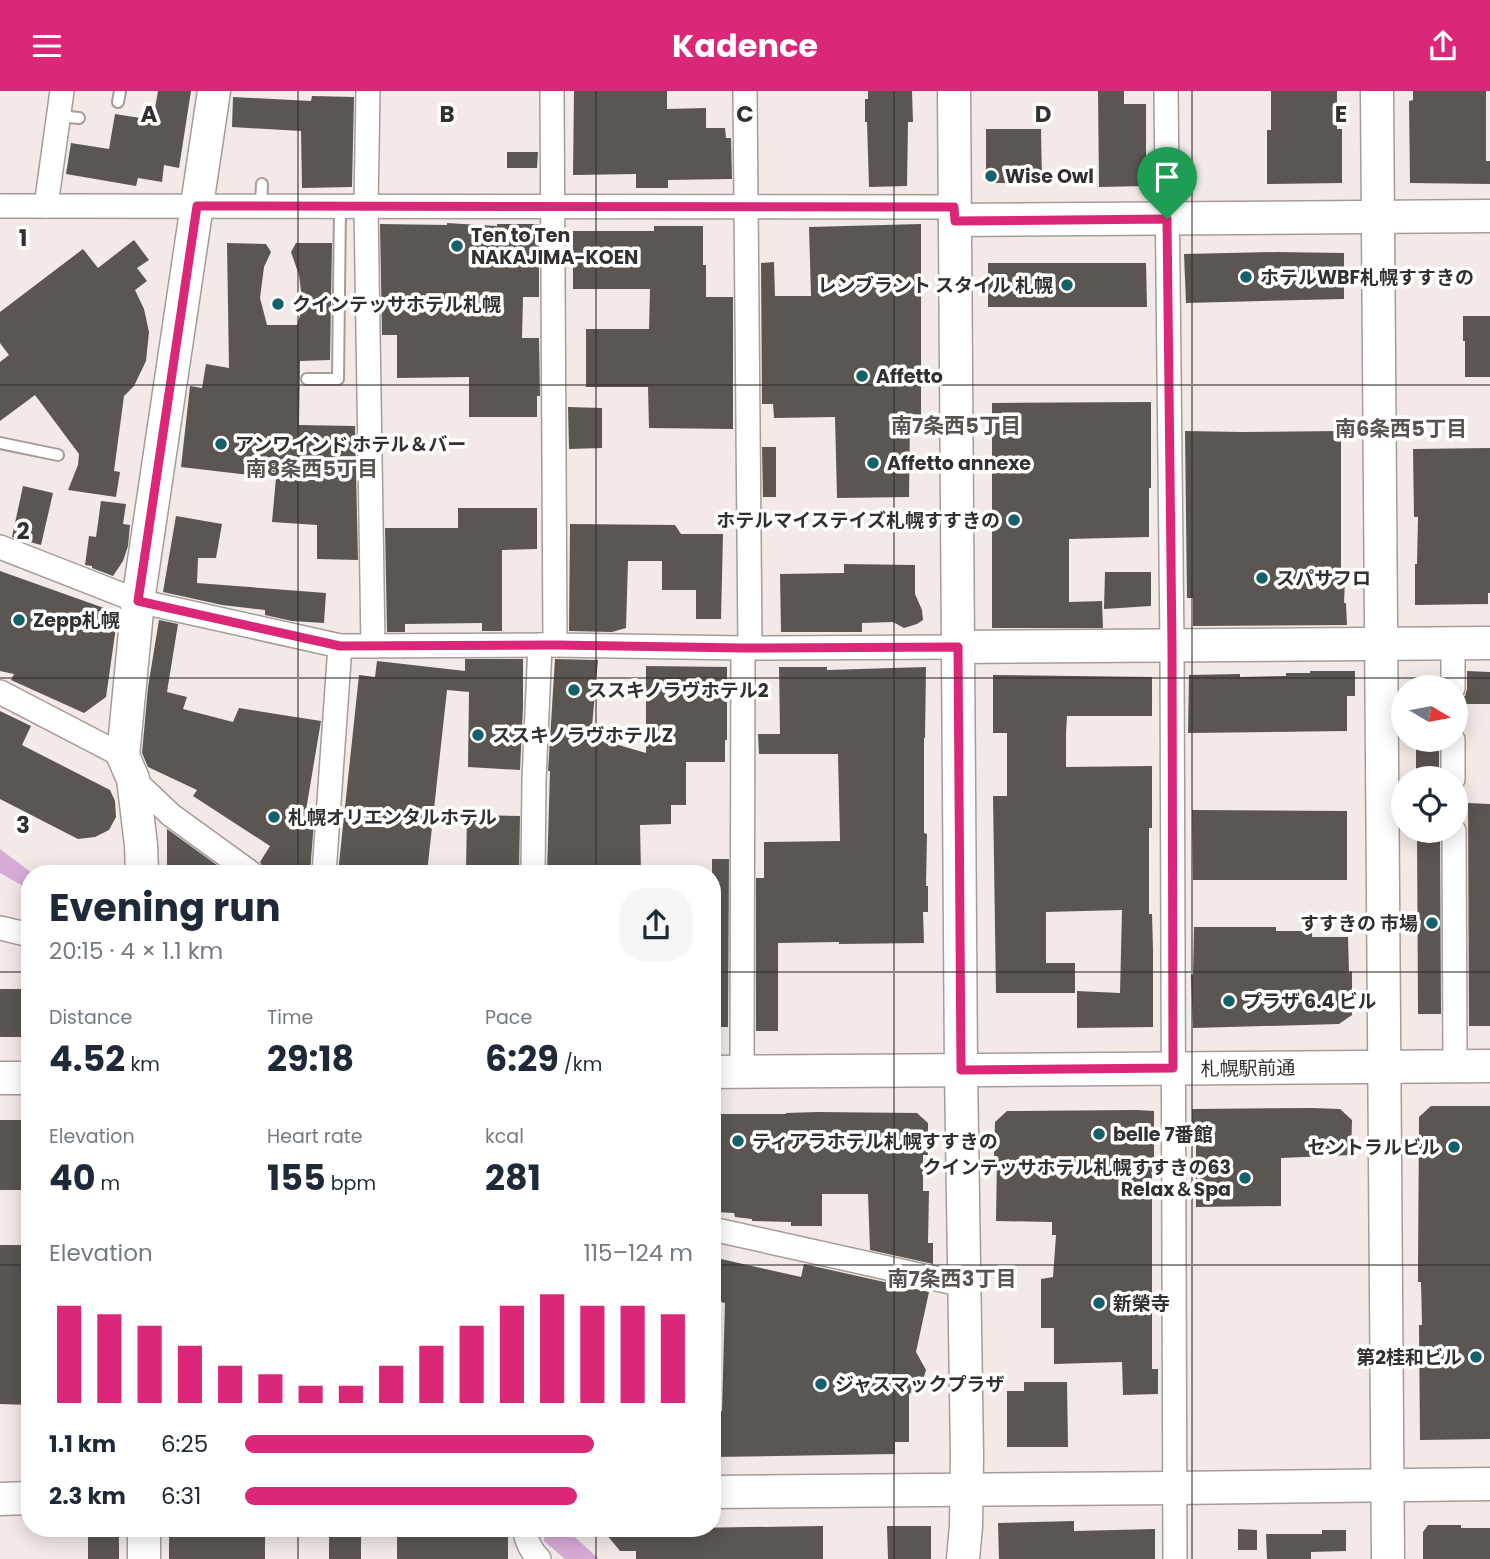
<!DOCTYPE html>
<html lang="en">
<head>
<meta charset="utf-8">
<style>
	body { margin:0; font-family:Poppins,"Noto Sans JP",sans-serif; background:#f6f6f7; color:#1f2937; height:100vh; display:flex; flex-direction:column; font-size:26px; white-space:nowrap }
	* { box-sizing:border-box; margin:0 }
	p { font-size:23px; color:#747a83 }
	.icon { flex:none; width:38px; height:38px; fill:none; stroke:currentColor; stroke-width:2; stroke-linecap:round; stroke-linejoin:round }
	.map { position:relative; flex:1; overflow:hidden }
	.panel { position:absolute; left:21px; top:774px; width:700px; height:672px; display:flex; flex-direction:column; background:#fff; border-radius:28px; box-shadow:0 4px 18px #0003 }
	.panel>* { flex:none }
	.needle { width:46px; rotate:100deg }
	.tools { position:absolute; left:1391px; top:584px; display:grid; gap:14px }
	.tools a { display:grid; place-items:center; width:77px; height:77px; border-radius:50%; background:#fff; box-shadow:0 4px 18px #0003; font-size:35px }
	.pin { position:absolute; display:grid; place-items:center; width:60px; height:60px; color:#fff; margin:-72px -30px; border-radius:50% 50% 50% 0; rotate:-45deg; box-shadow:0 0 7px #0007 }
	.pin .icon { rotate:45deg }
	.round { display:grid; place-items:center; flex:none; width:74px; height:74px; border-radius:28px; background:#f6f6f7 }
	.head { display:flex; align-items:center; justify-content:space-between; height:119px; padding:0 28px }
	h1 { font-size:38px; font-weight:700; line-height:52px }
	.stats { display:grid; grid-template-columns:repeat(3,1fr); gap:10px; height:119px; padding:7px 28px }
	.stats div { display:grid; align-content:center }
	.stats b { font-size:35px; font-weight:700 }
	.stats small { font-size:19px; font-weight:400 }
	.stats p { font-size:19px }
	.chart { height:196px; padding:14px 28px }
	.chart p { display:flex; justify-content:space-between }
	.chart svg { width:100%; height:126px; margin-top:7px; stroke:#db2777; stroke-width:6 }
	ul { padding:0 28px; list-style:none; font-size:23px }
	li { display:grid; grid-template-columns:112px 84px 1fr; align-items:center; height:52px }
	li i { height:18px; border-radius:9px; background:#db2777 }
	header { display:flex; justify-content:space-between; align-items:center; height:91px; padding:0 28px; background:#db2777; color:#fff; font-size:32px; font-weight:700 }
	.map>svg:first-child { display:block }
	.water { fill:#d7abd7 }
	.building { fill:#5b5651 }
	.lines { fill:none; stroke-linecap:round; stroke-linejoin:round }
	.lane-casing { stroke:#a59c9a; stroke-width:14 }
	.street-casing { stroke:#a59c9a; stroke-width:26 }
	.secondary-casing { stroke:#a59c9a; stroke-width:35 }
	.lane { stroke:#fff; stroke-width:10 }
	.street { stroke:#fff; stroke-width:23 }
	.secondary { stroke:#fff; stroke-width:32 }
	.route-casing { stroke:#fff; stroke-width:14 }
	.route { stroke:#db2777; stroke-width:9 }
	.grid { fill:none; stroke:#33302f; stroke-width:2; stroke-opacity:0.55 }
	.poi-dot { fill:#14616b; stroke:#fff; stroke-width:2.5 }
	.labels { text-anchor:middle; stroke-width:7; stroke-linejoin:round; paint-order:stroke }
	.poi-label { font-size:19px; font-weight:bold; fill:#33302f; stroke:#fff; text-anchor:start }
	.street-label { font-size:19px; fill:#33302f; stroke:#fff }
	.neighbourhood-label { font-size:21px; font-weight:bold; fill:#5b5351; stroke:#fff }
	.grid-label { font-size:23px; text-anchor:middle; font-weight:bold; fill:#33302f; stroke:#fff; stroke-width:7; stroke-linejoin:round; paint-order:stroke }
</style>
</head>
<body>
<header><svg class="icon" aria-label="menu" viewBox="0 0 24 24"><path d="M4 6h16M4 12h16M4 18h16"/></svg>Kadence<svg class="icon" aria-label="share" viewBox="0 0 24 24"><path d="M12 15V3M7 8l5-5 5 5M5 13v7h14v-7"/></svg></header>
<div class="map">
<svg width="1490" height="1468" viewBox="0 0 1490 1468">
	<rect width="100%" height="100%" fill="#f3eae7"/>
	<g class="water">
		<path d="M 0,758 L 32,782 L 30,782 L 30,799 L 0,782 Z"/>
		<path d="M 544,1437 L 568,1437 L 568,1440 L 599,1468 L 565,1468 L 544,1450 Z"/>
	</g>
	<g class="building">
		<path d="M 158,0 L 191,0 L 179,77 L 164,74 L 162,91 L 138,87 L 136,95 L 66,83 L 71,52 L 109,58 L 115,23 L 153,29 Z"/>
		<path d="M 574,0 L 667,0 L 667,18 L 706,17 L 706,37 L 725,37 L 726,47 L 731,47 L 732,88 L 668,89 L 668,97 L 636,97 L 636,83 L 573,84 Z"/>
		<path d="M 868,0 L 912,0 L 913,31 L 908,31 L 907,95 L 869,96 L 867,31 L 865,31 L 865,8 L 868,8 Z"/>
		<path d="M 1098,0 L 1124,0 L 1124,13 L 1146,13 L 1146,95 L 1099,96 Z"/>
		<path d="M 1271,0 L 1337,0 L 1337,38 L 1342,38 L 1342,92 L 1267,93 L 1267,39 L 1271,39 Z"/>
		<path d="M 1413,0 L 1486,0 L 1486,70 L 1490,70 L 1490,93 L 1410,92 L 1409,10 L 1413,9 Z"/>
		<path d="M 312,5 L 354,6 L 352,96 L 302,97 L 301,40 L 232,36 L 233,6 L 311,10 Z"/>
		<path d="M 986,38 L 1041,38 L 1042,92 L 986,92 Z"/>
		<path d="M 507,61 L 538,61 L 537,77 L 507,77 Z"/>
		<path d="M 447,132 L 497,135 L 497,133 L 539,133 L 539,206 L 523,206 L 522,247 L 539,247 L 540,305 L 537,305 L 537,326 L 469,326 L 469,286 L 397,287 L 397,244 L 382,244 L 380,133 L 447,134 Z"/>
		<path d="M 921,133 L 921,326 L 910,326 L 909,406 L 837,407 L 835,326 L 774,327 L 773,313 L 762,313 L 761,172 L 774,171 L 775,205 L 811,205 L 809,136 Z"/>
		<path d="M 654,135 L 703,135 L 703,174 L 706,174 L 706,206 L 733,206 L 733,338 L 649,337 L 648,296 L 586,296 L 586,238 L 649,238 L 650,198 L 573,198 L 573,140 L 654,140 Z"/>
		<path d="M 134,149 L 149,169 L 137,177 L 147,190 L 135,199 L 144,218 L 149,241 L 146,270 L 134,295 L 124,305 L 114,380 L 120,381 L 116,406 L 68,399 L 78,374 L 79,363 L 35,304 L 0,330 L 0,271 L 9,264 L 0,252 L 0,221 L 83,158 L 98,177 Z"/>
		<path d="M 227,152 L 266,153 L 271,161 L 264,176 L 260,207 L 267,234 L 297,234 L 302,218 L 301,200 L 299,184 L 291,161 L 296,152 L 332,152 L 330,269 L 300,270 L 299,334 L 355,335 L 358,469 L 317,468 L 317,434 L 272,431 L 276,387 L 181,376 L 190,295 L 202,297 L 206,273 L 229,277 Z"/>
		<path d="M 1277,161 L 1344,162 L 1344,208 L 1186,212 L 1184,163 Z"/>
		<path d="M 988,172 L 1146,172 L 1147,216 L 988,216 Z"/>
		<path d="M 1463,225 L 1490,225 L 1490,286 L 1465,286 L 1465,250 L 1463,250 Z"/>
		<path d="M 1151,311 L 1151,397 L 1149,397 L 1149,446 L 1069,448 L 1069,511 L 1102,510 L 1103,537 L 992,537 L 992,312 Z"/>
		<path d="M 568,316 L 602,317 L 602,357 L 569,358 Z"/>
		<path d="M 1185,340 L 1242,341 L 1341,340 L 1341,480 L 1342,490 L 1345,489 L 1344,512 L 1346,512 L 1347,534 L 1193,535 L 1193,507 L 1187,507 Z"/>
		<path d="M 762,356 L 776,356 L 776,406 L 763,406 Z"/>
		<path d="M 1490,357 L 1490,502 L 1488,502 L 1488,513 L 1415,514 L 1415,473 L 1417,473 L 1418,426 L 1414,426 L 1413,358 Z"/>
		<path d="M 23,395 L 53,402 L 41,454 L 12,446 Z"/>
		<path d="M 101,410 L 126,413 L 123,433 L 130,434 L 128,455 L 123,470 L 113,485 L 92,477 L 92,475 L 85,474 L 89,445 L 96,446 Z"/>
		<path d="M 458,417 L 537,417 L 537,458 L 502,459 L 502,540 L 482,540 L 482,532 L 405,533 L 405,541 L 387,541 L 385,437 L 458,437 Z"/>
		<path d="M 176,425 L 222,433 L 216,467 L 198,467 L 197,492 L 326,502 L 324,532 L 292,530 L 265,524 L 265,519 L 222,514 L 163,501 Z"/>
		<path d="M 570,433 L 675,434 L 681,443 L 723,443 L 721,528 L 696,528 L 696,499 L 662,499 L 662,470 L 628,470 L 626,537 L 612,541 L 569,540 Z"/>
		<path d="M 844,473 L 915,474 L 915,503 L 922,519 L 923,529 L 917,533 L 904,537 L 893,531 L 862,532 L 862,541 L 781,541 L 780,483 L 844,482 Z"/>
		<path d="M 0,480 L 118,522 L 106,606 L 84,622 L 11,589 L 14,583 L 0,580 Z"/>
		<path d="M 1105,481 L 1151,481 L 1151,515 L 1104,518 Z"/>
		<path d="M 159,529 L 178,533 L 167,601 L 187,606 L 183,618 L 233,631 L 239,617 L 321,630 L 305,725 L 314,730 L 310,782 L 265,782 L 263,776 L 260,771 L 270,755 L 193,705 L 197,699 L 148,676 L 142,662 L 148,596 Z"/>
		<path d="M 465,568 L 523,568 L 523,617 L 520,679 L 468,676 L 469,601 L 447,599 L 427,782 L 338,782 L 359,584 L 375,586 L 377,570 L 465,580 Z"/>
		<path d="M 555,568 L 598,569 L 591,646 L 646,662 L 646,575 L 727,576 L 727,649 L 725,649 L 725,671 L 686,671 L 686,714 L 671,714 L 671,733 L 640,734 L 641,782 L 547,782 L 550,680 L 548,680 Z"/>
		<path d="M 779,576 L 827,576 L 827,579 L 926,576 L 925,647 L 924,647 L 924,742 L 927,743 L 926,795 L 928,795 L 928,821 L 923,821 L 924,852 L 839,853 L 839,851 L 778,852 L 778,940 L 756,940 L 756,787 L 764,787 L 764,751 L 840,750 L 838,663 L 759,663 L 758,643 L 780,643 Z"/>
		<path d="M 1310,580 L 1355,580 L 1355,605 L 1347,605 L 1347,640 L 1188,642 L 1189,584 L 1240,583 L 1240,586 L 1286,585 L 1286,582 L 1310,582 Z"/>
		<path d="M 1467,580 L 1490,581 L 1490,613 L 1458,613 L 1458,610 L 1465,605 L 1467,598 Z"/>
		<path d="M 993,584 L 1152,586 L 1152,625 L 1067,625 L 1066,642 L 1066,676 L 1152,675 L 1152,737 L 1149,737 L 1149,823 L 1152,823 L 1153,859 L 1153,936 L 1077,937 L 1077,900 L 1120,902 L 1122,819 L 1046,821 L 1046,872 L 1075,872 L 1075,902 L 996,902 L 993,705 L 1007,705 L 1007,642 L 993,642 Z"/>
		<path d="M 0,620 L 31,635 L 22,654 L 110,699 L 115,710 L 116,726 L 109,739 L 95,746 L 78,748 L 0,708 Z"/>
		<rect x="1416" y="649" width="23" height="39"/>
		<path d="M 1468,712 L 1490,713 L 1490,935 L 1469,935 Z"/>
		<path d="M 1192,719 L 1347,720 L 1347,789 L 1193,789 Z"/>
		<path d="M 467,724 L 520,725 L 519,782 L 474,782 L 475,778 L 466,778 Z"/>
		<path d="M 167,738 L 228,782 L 167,782 Z"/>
		<path d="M 1417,740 L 1440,740 L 1441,923 L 1418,923 Z"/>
		<path d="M 712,768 L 729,768 L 728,936 L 712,936 Z"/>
		<path d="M 1194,836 L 1276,836 L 1276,840 L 1312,840 L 1312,846 L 1348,846 L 1349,881 L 1352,880 L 1352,924 L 1339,933 L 1193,937 L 1191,884 L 1193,884 Z"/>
		<rect x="0" y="898" width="30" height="48"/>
		<path d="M 1431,1015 L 1490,1015 L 1490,1348 L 1420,1349 L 1419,1234 L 1422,1234 L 1421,1191 L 1418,1191 L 1418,1178 L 1419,1026 Z"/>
		<path d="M 1312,1017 L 1340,1018 L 1352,1029 L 1351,1064 L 1281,1067 L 1281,1115 L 1196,1116 L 1196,1043 L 1192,1043 L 1192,1018 Z"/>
		<path d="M 1137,1019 L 1154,1020 L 1154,1066 L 1152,1066 L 1152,1278 L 1158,1278 L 1158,1303 L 1123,1304 L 1122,1271 L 1054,1273 L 1054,1237 L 1041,1237 L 1041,1188 L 1053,1186 L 1056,1144 L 1052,1144 L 1052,1131 L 996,1130 L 997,1066 L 994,1066 L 995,1031 L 1007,1020 Z"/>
		<path d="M 817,1021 L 917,1022 L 928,1032 L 928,1064 L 923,1064 L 923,1100 L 929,1100 L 928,1152 L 933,1152 L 933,1173 L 870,1159 L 868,1103 L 822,1103 L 822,1135 L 791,1135 L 791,1131 L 752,1130 L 752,1128 L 735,1126 L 734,1122 L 715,1121 L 715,1068 L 712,1068 L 712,1023 L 786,1023 L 786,1022 Z"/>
		<rect x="0" y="1029" width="30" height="70"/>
		<path d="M 0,1154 L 30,1154 L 28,1275 L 30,1275 L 30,1314 L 0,1313 Z"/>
		<path d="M 712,1166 L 801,1186 L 804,1173 L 929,1201 L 916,1261 L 926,1279 L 923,1289 L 916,1298 L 909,1303 L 909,1351 L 895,1351 L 895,1363 L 712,1366 L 712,1321 L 722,1320 L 725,1212 L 712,1209 Z"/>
		<path d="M 1024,1291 L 1067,1291 L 1068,1356 L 1007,1356 L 1007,1300 L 1024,1300 Z"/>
		<path d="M 1074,1430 L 1074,1440 L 1155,1438 L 1155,1468 L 999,1468 L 998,1432 Z"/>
		<path d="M 1428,1434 L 1461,1434 L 1461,1437 L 1490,1437 L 1490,1468 L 1423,1468 L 1423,1441 Z"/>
		<path d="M 823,1435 L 823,1468 L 636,1468 L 636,1460 L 620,1460 L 602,1438 L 687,1439 L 687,1437 Z"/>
		<path d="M 887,1435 L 931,1435 L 931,1468 L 888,1468 Z"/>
		<path d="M 174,1437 L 217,1439 L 216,1442 L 265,1441 L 265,1468 L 169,1468 L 169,1444 L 173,1442 Z"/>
		<path d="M 397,1437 L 508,1438 L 508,1468 L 397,1468 Z"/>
		<path d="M 1238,1438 L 1257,1439 L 1257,1459 L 1238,1459 Z"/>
		<path d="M 88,1439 L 119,1441 L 119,1468 L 88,1468 Z"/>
		<path d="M 1322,1439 L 1346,1439 L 1346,1460 L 1311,1461 L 1311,1468 L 1267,1468 L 1266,1443 L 1322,1443 Z"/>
		<rect x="329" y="1442" width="32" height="26"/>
	</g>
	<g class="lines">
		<defs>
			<g id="lane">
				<path d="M 118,11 L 120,0"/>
				<path d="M 59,25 L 79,27"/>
				<path d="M 261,115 L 262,93"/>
				<path d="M 307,288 L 338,288 L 340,115"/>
				<path d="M 0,352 L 58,364"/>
			</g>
			<g id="street">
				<path d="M 368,0 L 366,115 L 373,555"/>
				<path d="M 552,0 L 555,554"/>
				<path d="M 745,0 L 750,557"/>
				<path d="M 1166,0 L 1172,556 L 1175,1468"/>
				<path d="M 0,115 L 954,116"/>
				<path d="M 46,115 L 62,0"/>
				<path d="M 0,456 L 138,510 L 340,555 L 555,554 L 743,557 L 958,556"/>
				<path d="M 1453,553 L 1453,597"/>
				<path d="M 0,601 L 123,665"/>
				<path d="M 1453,649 L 1453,688"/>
				<path d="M 133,688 L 171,724 L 251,782"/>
				<path d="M 1454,740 L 1455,975"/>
				<path d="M 324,782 L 340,555"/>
				<path d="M 533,782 L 534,689 L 540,554"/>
				<path d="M 0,837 L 30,844"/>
				<path d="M 742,981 L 743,557"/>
				<path d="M 712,1138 L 964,1194"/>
				<path d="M 525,1437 C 525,1448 531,1460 539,1468"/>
			</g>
			<g id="secondary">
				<path d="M 954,0 L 961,979 L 967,1365 L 966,1435 L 963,1468"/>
				<path d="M 1377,0 L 1388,1468"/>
				<path d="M 955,129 L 1490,125"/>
				<path d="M 958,556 L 1490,552"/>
				<path d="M 142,782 L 141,754 L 133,688 L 123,665 L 138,510 L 214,0"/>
				<path d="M 712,981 L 1490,975"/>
				<path d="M 0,987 L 30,987"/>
				<path d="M 712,1401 L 1174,1397 L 1490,1393"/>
				<path d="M 0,1408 L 30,1407"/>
				<path d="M 144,1437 L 144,1468"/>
			</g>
		</defs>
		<use href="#lane" class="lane-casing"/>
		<use href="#street" class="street-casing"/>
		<use href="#secondary" class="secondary-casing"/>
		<use href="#lane" class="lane"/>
		<use href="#street" class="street"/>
		<use href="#secondary" class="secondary"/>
	</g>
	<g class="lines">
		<defs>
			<path id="route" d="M 197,115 L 954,116 L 955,130 L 1167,128 L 1172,556 L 1173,977 L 961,979 L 958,556 L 743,557 L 555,554 L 340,555 L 138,510 Z"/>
		</defs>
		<use href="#route" class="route-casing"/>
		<use href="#route" class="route"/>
	</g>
	<path class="grid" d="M 298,0 L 298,782M 596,0 L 596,782M 894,0 L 894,1468M 1192,0 L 1192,1468M 0,294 L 1490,294M 0,587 L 1490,587M 0,881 L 30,881M 712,881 L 1490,881M 0,1174 L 30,1174M 712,1174 L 1490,1174M 298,1437 L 298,1468M 596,1437 L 596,1468"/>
	<g class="poi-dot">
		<circle cx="991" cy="85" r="7"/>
		<circle cx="457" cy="155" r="7"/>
		<circle cx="1246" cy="186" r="7"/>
		<circle cx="1067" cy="194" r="7"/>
		<circle cx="278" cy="213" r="7"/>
		<circle cx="862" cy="285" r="7"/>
		<circle cx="221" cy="353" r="7"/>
		<circle cx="873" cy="372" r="7"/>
		<circle cx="1014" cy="429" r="7"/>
		<circle cx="1262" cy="487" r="7"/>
		<circle cx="19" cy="529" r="7"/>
		<circle cx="574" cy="599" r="7"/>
		<circle cx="478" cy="644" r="7"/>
		<circle cx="274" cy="726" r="7"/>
		<circle cx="1432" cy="832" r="7"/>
		<circle cx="1229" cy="910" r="7"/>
		<circle cx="1099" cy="1043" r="7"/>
		<circle cx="738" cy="1050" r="7"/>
		<circle cx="1454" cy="1056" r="7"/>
		<circle cx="1245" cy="1087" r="7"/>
		<circle cx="1099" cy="1212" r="7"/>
		<circle cx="1476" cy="1266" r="7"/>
		<circle cx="821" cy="1293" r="7"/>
	</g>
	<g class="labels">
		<g class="poi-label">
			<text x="1005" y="92">Wise Owl</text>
			<text x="471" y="151">Ten to Ten<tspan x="471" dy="22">NAKAJIMA-KOEN</tspan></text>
			<text x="1260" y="193">ホテルWBF札幌すすきの</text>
			<text x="1053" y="201" text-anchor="end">レンブラント スタイル 札幌</text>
			<text x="292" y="220">クインテッサホテル札幌</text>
			<text x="876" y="292">Affetto</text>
			<text x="235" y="360">アンワインド ホテル＆バー</text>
			<text x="887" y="379">Affetto annexe</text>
			<text x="1000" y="436" text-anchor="end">ホテルマイステイズ札幌すすきの</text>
			<text x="1276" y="494">スパサフロ</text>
			<text x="33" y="536">Zepp札幌</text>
			<text x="588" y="606">ススキノラヴホテル2</text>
			<text x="492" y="651">ススキノラヴホテルZ</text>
			<text x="288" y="733">札幌オリエンタルホテル</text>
			<text x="1418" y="839" text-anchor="end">すすきの 市場</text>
			<text x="1243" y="917">プラザ 6.4 ビル</text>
			<text x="1113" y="1050">belle 7番館</text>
			<text x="752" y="1057">ティアラホテル札幌すすきの</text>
			<text x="1440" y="1063" text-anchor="end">セントラルビル</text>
			<text x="1231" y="1083" text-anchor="end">クインテッサホテル札幌すすきの63<tspan x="1231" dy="22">Relax＆Spa</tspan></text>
			<text x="1113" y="1219">新榮寺</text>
			<text x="1462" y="1273" text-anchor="end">第2桂和ビル</text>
			<text x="835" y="1300">ジャスマックプラザ</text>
		</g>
		<g class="street-label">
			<text transform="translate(1248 977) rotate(-1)" y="7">札幌駅前通</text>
		</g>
		<g class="neighbourhood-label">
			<text x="956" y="342">南7条西5丁目</text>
			<text x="1401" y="345">南6条西5丁目</text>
			<text x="312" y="385">南8条西5丁目</text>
			<text x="952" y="1195">南7条西3丁目</text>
		</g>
	</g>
	<g class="grid-label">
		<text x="149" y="31">A</text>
		<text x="447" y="31">B</text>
		<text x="745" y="31">C</text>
		<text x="1043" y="31">D</text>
		<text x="1341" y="31">E</text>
		<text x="23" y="155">1</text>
		<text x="23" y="448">2</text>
		<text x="23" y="742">3</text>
	</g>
</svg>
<div class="tools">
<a><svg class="needle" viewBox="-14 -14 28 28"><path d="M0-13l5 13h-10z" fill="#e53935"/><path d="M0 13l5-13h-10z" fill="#747a83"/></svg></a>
<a><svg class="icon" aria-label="locate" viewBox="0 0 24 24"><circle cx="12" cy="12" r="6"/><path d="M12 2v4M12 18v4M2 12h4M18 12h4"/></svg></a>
</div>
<div class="pin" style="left:1167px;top:128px;background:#1e9e55"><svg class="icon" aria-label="arrive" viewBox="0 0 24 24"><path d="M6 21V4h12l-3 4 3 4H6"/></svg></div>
<section class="panel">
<div class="head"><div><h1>Evening run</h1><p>20:15 · 4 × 1.1 km</p></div><a class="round"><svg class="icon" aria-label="share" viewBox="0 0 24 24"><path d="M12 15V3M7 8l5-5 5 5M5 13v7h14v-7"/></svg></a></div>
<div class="stats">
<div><p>Distance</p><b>4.52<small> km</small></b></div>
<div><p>Time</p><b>29:18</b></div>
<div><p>Pace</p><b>6:29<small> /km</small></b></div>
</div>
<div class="stats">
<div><p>Elevation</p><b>40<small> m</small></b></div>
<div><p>Heart rate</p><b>155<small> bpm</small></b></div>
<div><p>kcal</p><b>281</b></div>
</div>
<div class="chart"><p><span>Elevation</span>115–124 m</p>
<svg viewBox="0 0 160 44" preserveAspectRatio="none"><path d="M5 44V10M15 44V13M25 44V17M35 44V24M45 44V31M55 44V34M65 44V38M75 44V38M85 44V31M95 44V24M105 44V17M115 44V10M125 44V6M135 44V10M145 44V10M155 44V13"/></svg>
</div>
<ul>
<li><b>1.1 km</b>6:25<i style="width:78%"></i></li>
<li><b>2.3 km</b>6:31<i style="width:74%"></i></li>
</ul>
</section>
</div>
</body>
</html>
